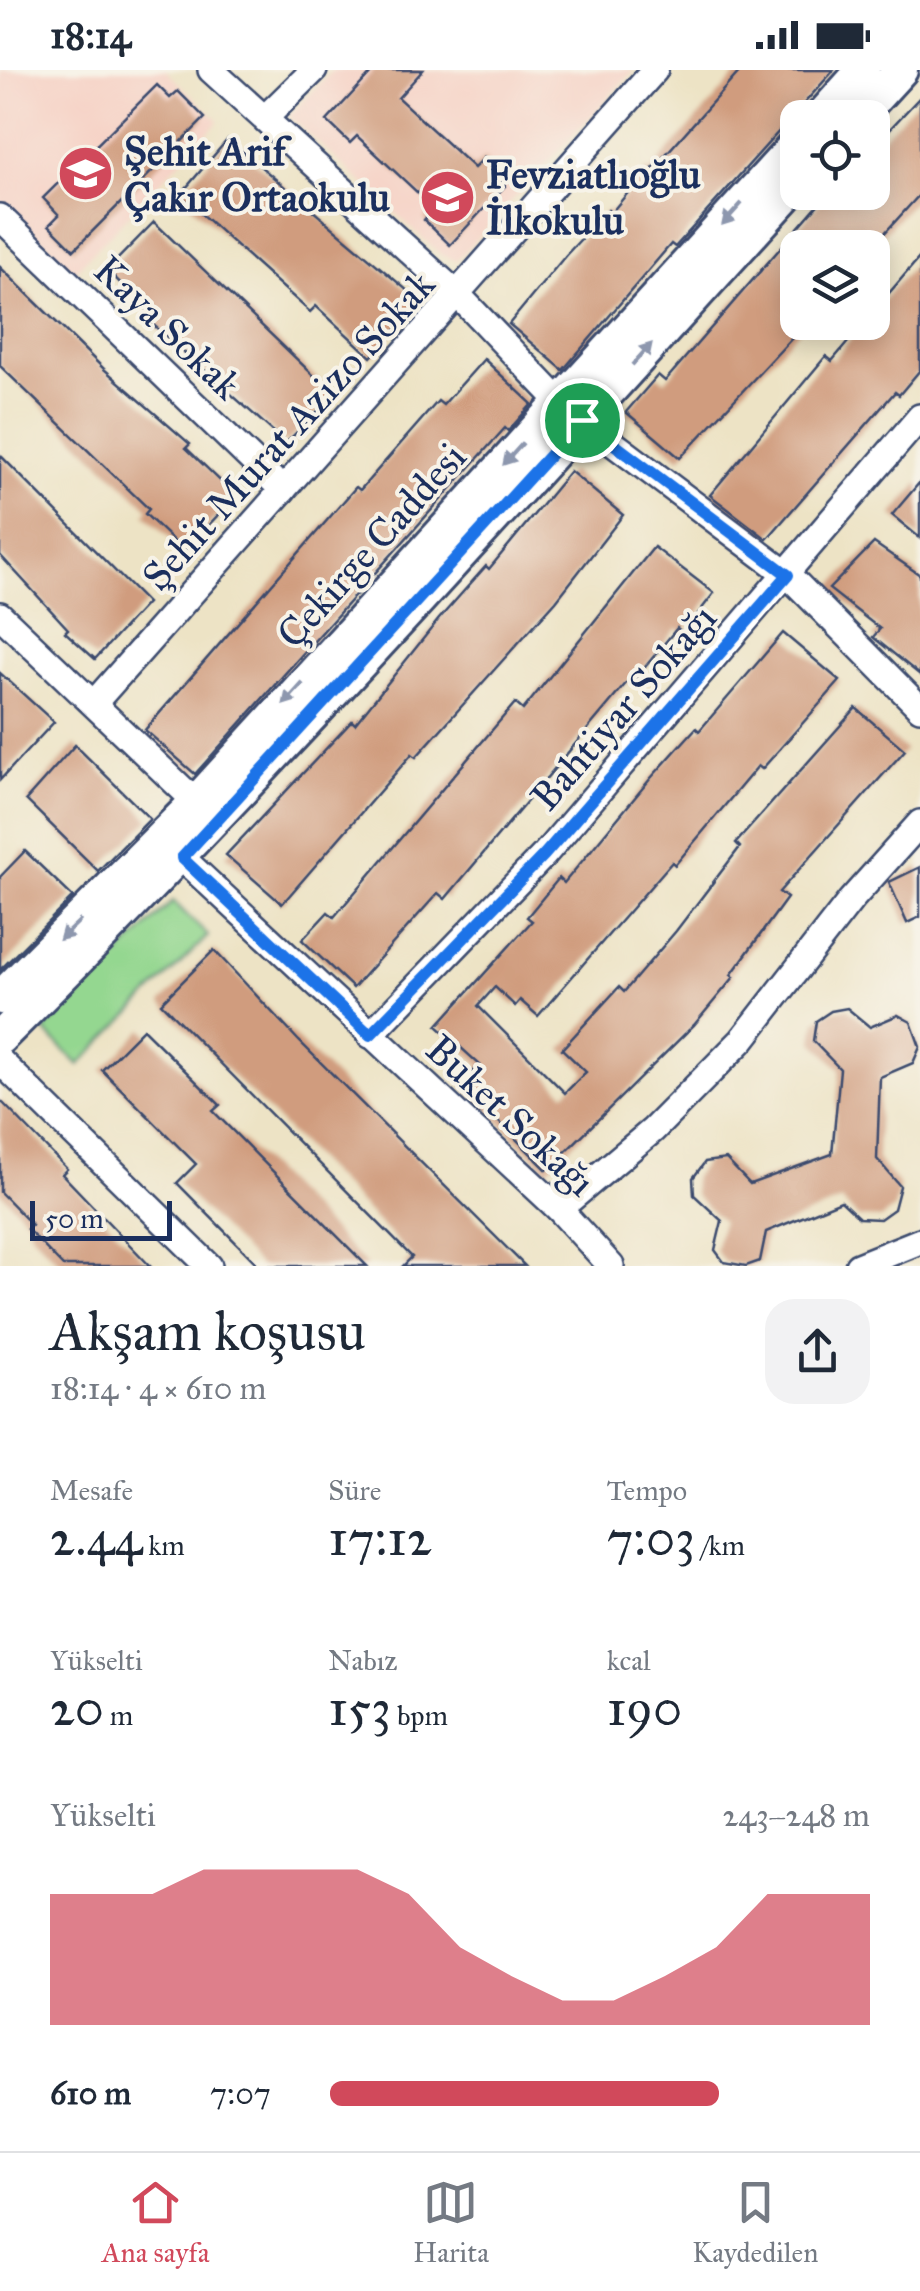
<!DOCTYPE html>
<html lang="tr">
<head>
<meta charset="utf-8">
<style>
	body { margin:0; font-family:"IM FELL Great Primer",serif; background:#f2f2f3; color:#1f2937; height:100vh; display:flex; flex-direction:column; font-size:38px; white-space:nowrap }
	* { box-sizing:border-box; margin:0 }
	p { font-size:32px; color:#747a83 }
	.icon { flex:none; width:55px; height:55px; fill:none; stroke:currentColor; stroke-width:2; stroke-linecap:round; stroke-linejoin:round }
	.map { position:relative; height:1196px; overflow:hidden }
	.drawer { display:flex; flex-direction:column; background:#fff; flex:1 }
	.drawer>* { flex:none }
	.buttons { position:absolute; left:780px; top:30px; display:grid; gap:20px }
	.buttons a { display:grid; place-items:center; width:110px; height:110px; border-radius:20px; background:#fff; box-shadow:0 5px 25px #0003; font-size:50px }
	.scale { position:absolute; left:30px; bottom:25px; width:142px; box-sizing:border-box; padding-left:10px; border:5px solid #1b2f5e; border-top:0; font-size:28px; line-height:35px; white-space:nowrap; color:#1b2f5e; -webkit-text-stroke:8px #f7f3e8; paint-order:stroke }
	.pin { position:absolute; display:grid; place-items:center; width:85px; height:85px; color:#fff; margin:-42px; border:5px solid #fff; border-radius:50%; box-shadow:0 2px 10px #0007 }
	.round { display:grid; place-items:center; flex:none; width:105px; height:105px; border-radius:30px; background:#f2f2f3 }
	.headline { display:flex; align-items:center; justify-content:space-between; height:170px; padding:0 50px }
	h1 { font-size:55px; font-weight:600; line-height:75px }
	.metrics { display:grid; grid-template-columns:repeat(3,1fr); gap:15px; height:170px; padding:10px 50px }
	.metrics div { display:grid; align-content:center }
	.metrics b { font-size:50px; font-weight:600 }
	.metrics small { font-size:28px; font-weight:400 }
	.metrics p { font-size:28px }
	.chart { height:280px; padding:20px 50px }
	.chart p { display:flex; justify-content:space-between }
	.chart svg { width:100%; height:180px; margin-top:10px; fill:#d1495b; opacity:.7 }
	ul { padding:0 50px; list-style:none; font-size:32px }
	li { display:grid; grid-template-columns:160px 120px 1fr; align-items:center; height:75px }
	li i { height:25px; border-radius:12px; background:#d1495b }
	.status { display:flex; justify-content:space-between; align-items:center; height:70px; padding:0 50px; background:#fff; direction:ltr }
	.status svg { height:28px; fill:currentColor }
	.tabs { display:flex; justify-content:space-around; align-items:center; height:140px; border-top:2px solid #e0e1e3; background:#fff; font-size:28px; color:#747a83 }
	.tabs a { display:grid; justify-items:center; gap:5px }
	.tabs .on { color:#d1495b }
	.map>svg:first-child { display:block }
	.built { fill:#f6d1c5 }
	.green { fill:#94d790; stroke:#588377; stroke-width:2.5 }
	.building { fill:#d09c7e }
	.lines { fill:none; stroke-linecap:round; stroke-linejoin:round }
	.minor-casing { stroke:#3a4a6d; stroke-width:30 }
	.major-casing { stroke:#3a4a6d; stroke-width:38 }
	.minor { stroke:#fff; stroke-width:25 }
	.major { stroke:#fff; stroke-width:32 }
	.oneway { fill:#8d97ae }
	.route-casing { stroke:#fff; stroke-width:20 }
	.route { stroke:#1a73e8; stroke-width:12 }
	.labels { text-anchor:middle; stroke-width:8; stroke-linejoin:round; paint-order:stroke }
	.poi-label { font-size:40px; font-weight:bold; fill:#1b2f5e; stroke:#f7f3e8; text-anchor:start }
	.street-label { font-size:40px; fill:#1b2f5e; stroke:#f7f3e8 }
</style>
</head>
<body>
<div class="status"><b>18:14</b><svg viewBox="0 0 49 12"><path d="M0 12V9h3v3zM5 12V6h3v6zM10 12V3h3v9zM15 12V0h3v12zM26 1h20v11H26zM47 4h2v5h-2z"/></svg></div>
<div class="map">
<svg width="920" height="1196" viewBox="0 0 920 1196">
	<rect width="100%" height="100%" fill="#f7f3e8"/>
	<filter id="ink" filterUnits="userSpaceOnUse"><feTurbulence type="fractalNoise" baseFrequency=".01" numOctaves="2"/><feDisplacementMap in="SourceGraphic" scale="20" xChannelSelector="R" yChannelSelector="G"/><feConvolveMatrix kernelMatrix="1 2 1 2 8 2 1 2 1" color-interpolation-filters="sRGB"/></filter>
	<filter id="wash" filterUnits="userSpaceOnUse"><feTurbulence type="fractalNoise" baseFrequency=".0048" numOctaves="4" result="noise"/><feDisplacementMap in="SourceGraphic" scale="40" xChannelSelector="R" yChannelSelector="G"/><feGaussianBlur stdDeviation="2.25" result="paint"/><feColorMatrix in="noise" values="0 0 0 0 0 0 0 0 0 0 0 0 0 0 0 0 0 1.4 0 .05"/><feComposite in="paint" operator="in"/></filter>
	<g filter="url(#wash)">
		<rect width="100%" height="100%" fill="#ede3c5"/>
		<g class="built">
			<path d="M 0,0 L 165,0 L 219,51 L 74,202 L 0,130 Z"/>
			<path d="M 333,0 L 634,0 L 456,191 L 441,185 L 289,46 Z"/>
		</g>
		<path class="green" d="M 173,831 L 208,866 L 79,995 L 44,960 Z"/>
		<g id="blocks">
			<g class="building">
				<path d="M 374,0 L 423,0 L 398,28 L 474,98 L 484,88 L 505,116 L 450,175 L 424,150 L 434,138 L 357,66 L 350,73 L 327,51 Z"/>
				<path d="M 741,0 L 834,0 L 675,177 L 671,174 L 563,300 L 509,254 L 566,185 L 608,140 L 611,143 L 647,100 L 650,102 Z"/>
				<path d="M 157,15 L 170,28 L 178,21 L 205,48 L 74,180 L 49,155 L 59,145 L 43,128 Z"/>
				<path d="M 920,27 L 920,124 L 871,178 L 798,178 L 798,252 L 807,252 L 680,388 L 626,342 L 658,305 L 665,311 L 829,122 L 872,122 L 872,78 Z"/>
				<path d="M 228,69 L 421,232 L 371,287 L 316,236 L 310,242 L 180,125 Z"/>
				<path d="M 154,152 L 334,325 L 286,373 L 149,251 L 154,246 L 107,200 Z"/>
				<path d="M 920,187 L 920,300 L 899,325 L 895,322 L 767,469 L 710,425 L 826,286 L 832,291 L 865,252 L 872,252 L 872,243 Z"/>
				<path d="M 0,197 L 104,299 L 190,374 L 186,378 L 236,426 L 184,481 L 145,444 L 149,439 L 0,296 Z"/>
				<path d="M 484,289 L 532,334 L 508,361 L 505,358 L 195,704 L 145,660 L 356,417 L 360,420 L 438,331 L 443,335 Z"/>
				<path d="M 0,385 L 147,533 L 95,589 L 65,562 L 68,559 L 0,485 Z"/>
				<path d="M 570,401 L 623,445 L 556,531 L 416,687 L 412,684 L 282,834 L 226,785 L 352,651 L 355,654 L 439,549 L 486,496 L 489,499 Z"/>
				<path d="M 920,412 L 920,468 L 892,445 Z"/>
				<path d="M 874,473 L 920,505 L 920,605 L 873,567 L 880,559 L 829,519 Z"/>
				<path d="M 654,477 L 714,523 L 683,563 L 677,558 L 632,613 L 628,611 L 445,829 L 438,823 L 353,918 L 302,870 L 328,842 L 334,847 L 515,633 L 523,640 Z"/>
				<path d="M 783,563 L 840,611 L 762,699 L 758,696 L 675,795 L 672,792 L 538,946 L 520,930 L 515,936 L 495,917 L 478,936 L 565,1023 L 586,1002 L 562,979 L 619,917 L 624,922 L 676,861 L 740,777 L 736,773 L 856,638 L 905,680 L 779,822 L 787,828 L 731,905 L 734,907 L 694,955 L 547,1100 L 461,1014 L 480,995 L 437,956 L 532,851 L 527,847 L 559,808 L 564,813 L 651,708 L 696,658 L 699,661 Z"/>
				<path d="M 0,603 L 54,652 L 0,710 Z"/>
				<path d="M 75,675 L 150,749 L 98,801 L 26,730 Z"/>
				<path d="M 25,781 L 73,827 L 0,900 L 0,807 Z"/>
				<path d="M 920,797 L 920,847 L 907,853 L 889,812 Z"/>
				<path d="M 214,880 L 299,971 L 525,1196 L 403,1196 L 412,1187 L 161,933 Z"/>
				<path d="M 847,938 L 870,957 L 898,945 L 911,952 L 920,977 L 913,993 L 880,1007 L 877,1089 L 900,1116 L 894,1139 L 880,1149 L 859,1148 L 841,1131 L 766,1162 L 760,1191 L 746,1196 L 724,1192 L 715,1180 L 722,1151 L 694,1125 L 693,1108 L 705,1092 L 726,1089 L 750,1114 L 832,1084 L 840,999 L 813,971 L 816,951 L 831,941 Z"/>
				<path d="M 143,959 L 220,1035 L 213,1041 L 367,1196 L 259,1196 L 177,1113 L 196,1094 L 102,1000 Z"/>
				<path d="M 0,1030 L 67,1099 L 62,1104 L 150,1196 L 63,1196 L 27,1159 L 32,1155 L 0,1122 Z"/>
			</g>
		</g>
	</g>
	<g filter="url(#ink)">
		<use href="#blocks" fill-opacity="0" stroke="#3a4a6d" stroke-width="2.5"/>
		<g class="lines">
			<defs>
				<g id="minor">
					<path d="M 211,0 L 459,226 L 560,332"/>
					<path d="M 265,48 L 314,0"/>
					<path d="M 0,147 L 283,420"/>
					<path d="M 582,350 L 788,505 L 920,638"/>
					<path d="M 0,545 L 196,732"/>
					<path d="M 94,633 L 655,0"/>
					<path d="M 182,788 L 559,1139 L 611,1196"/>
					<path d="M 370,965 L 544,785 L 920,347"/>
					<path d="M 0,991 L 209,1196"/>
					<path d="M 559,1139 L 653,1060 L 742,970 L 851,830 L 920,753"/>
					<path d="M 858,1196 L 920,1171"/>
				</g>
				<g id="major">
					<path d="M 820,48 L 863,0"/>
					<path d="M 857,48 L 901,0"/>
					<path d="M 0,928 L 196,732 L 798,72"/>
					<path d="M 0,968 C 277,693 535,402 798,113"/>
				</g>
			</defs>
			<use href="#minor" class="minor-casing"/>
			<use href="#major" class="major-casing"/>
			<use href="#minor" class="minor"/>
			<use href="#major" class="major"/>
		</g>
		<defs><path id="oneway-solid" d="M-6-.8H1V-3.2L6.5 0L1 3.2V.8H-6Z" transform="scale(2.5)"/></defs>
		<g class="oneway">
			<use href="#oneway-solid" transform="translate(732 144) rotate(132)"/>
			<use href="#oneway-solid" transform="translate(642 284) rotate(-48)"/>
			<use href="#oneway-solid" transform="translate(513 384) rotate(132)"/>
			<use href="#oneway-solid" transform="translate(293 624) rotate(132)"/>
			<use href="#oneway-solid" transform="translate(70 860) rotate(136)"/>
		</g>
	</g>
	<g class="lines" filter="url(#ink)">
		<defs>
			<path id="route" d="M 582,350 L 788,505 L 544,785 L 370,965 L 182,788 Z"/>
		</defs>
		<use href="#route" class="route-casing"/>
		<use href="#route" class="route"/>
	</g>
	<defs>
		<symbol id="school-disc" viewBox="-11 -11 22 22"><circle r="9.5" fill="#d1495b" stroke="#f7f3e8"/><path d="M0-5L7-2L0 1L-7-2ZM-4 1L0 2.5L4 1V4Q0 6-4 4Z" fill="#fff"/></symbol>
	</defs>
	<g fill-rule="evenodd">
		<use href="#school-disc" x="54" y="72" width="63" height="63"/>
		<use href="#school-disc" x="416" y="96" width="63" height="63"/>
	</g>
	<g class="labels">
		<g class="poi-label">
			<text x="124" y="95">Şehit Arif<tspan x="124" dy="46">Çakır Ortaokulu</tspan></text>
			<text x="486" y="118">Fevziatlıoğlu<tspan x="486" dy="46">İlkokulu</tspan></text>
		</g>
		<g class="street-label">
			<text transform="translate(168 257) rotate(44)" y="14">Kaya Sokak</text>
			<text transform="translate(288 360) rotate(-48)" y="14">Şehit Murat Azizo Sokak</text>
			<text transform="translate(371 475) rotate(-48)" y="14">Çekirge Caddesi</text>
			<text transform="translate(623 637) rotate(-49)" y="14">Bahtiyar Sokağı</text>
			<text transform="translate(511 1045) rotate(43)" y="14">Buket Sokağı</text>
		</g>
	</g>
</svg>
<div class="buttons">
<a><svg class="icon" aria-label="locate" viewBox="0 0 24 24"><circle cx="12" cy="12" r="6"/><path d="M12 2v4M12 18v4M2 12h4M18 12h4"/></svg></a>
<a><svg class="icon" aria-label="layers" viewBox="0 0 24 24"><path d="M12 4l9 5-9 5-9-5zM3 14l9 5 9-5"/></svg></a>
</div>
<div class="scale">50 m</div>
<div class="pin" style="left:582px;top:350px;background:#1e9e55"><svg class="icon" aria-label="arrive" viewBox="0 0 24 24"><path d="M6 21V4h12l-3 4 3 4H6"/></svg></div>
</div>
<section class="drawer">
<div class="headline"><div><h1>Akşam koşusu</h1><p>18:14 · 4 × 610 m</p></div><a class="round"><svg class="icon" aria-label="share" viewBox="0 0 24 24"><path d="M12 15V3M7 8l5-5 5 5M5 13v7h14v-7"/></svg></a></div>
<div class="metrics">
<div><p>Mesafe</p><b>2.44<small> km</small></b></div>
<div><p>Süre</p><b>17:12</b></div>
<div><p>Tempo</p><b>7:03<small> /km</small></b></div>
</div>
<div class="metrics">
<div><p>Yükselti</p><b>20<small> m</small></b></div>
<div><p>Nabız</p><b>153<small> bpm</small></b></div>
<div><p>kcal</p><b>190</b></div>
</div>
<div class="chart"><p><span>Yükselti</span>243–248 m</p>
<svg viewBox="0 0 160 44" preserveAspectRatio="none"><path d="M0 44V12L10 12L20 12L30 6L40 6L50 6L60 6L70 12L80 25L90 32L100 38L110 38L120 32L130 25L140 12L150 12L160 12V44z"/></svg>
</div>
<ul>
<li><b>610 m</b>7:07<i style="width:72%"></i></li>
</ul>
</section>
<nav class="tabs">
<a class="on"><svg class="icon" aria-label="home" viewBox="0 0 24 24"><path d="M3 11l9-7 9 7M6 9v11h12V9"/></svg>Ana sayfa</a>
<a><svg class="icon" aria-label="map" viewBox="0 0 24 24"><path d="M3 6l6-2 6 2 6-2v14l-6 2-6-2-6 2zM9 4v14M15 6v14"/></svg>Harita</a>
<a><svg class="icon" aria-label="saved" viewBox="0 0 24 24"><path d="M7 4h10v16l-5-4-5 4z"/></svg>Kaydedilen</a>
</nav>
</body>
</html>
